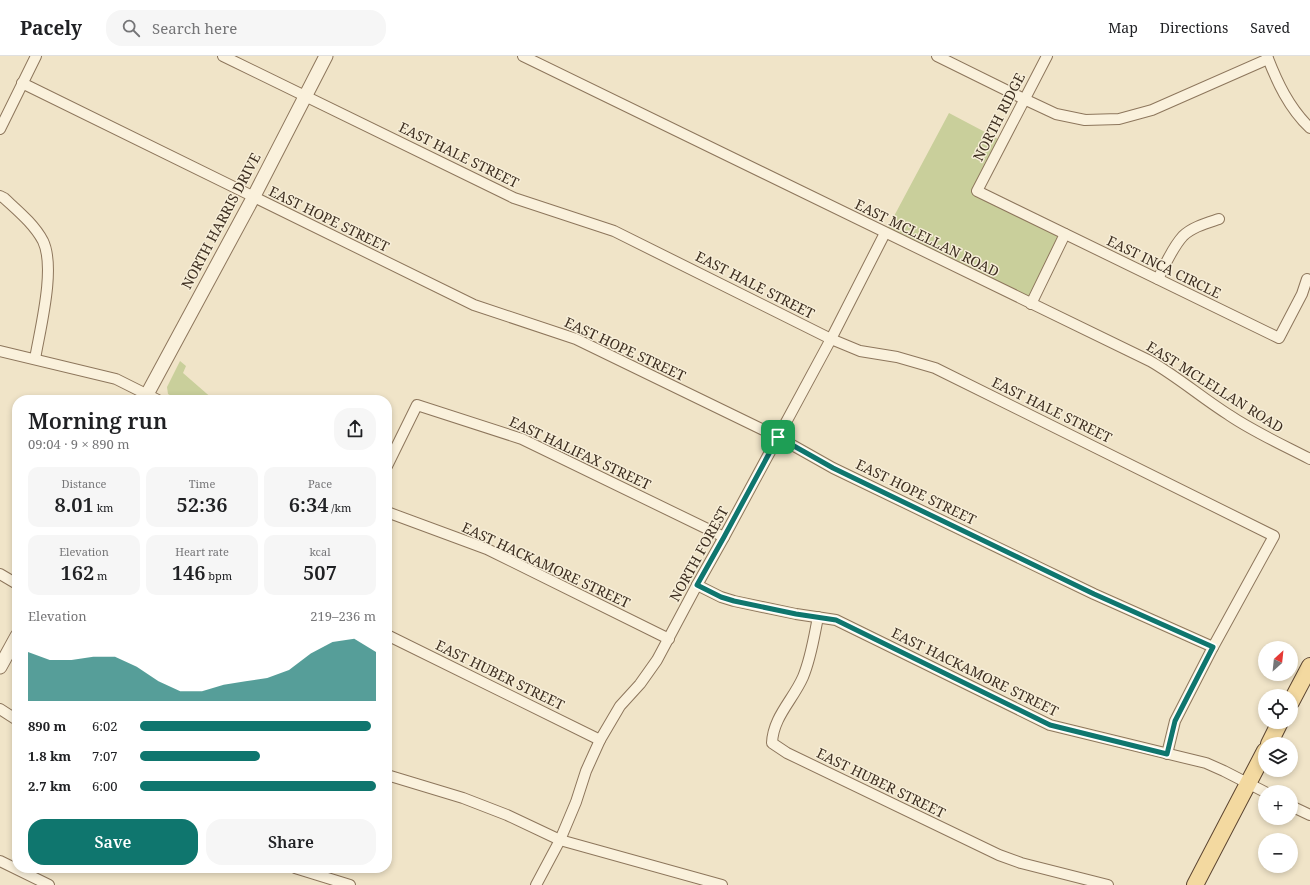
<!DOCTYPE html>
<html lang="en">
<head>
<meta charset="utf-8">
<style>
	body { margin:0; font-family:"Noto Serif",serif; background:#f6f6f6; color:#202124; height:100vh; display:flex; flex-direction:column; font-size:15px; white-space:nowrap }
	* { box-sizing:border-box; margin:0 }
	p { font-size:13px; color:#757577 }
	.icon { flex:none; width:22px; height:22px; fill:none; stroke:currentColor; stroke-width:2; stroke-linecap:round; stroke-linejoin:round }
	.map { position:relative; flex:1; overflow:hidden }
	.drawer { position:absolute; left:12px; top:339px; width:380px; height:478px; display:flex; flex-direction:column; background:#fff; border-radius:16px; box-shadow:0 2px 6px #0003 }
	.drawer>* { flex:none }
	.needle { width:26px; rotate:27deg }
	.tools { position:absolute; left:1258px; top:585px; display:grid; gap:8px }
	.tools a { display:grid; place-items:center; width:40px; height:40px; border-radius:50%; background:#fff; box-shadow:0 2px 6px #0003; font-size:20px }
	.pin { position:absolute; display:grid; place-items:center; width:34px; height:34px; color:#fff; margin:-17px; border-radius:8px; box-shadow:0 2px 6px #0006 }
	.round { display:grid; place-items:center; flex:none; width:42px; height:42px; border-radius:16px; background:#f6f6f6 }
	.summary { display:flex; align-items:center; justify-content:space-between; height:68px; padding:0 16px }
	h1 { font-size:22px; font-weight:600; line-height:30px }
	.stats { display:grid; grid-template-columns:repeat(3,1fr); gap:6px; height:68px; padding:4px 16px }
	.stats div { display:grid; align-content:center; border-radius:10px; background:#f6f6f6; text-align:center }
	.stats b { font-size:20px; font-weight:600 }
	.stats small { font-size:11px; font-weight:400 }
	.stats p { font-size:11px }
	.chart { height:112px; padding:8px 16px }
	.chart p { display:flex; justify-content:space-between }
	.chart svg { width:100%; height:72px; margin-top:4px; fill:#0f766e; opacity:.7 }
	.primary-button { display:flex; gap:8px; margin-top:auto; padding:8px 16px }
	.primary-button a { flex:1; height:46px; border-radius:16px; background:#0f766e; color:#fff; font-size:16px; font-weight:600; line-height:46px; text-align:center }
	.primary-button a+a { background:#f6f6f6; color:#202124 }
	ul { padding:0 16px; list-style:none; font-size:13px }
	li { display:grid; grid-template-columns:64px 48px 1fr; align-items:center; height:30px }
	li i { height:10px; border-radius:5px; background:#0f766e }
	header { display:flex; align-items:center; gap:24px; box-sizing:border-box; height:56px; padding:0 20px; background:#fff; border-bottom:1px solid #e0e0e0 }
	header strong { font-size:19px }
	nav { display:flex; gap:22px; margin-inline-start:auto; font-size:14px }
	.search { width:280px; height:36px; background:#f6f6f6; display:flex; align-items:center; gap:10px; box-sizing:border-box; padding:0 14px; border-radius:16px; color:#757577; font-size:15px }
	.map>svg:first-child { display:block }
	.park { fill:#c9cf9b }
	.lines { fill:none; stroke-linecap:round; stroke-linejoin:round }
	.minor-casing { stroke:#8d765c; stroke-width:12 }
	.tertiary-casing { stroke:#8d765c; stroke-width:15 }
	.primary-casing { stroke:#5b4430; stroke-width:18 }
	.minor { stroke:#faf1dc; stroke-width:10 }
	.tertiary { stroke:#faf1dc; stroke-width:13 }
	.primary { stroke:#f3d9a0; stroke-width:16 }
	.route-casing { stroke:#fff; stroke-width:8 }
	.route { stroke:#0f766e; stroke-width:5 }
	.labels { text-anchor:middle; stroke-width:3; stroke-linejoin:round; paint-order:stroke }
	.street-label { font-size:14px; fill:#3d2e20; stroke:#f7eed8 }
</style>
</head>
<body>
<header>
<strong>Pacely</strong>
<div class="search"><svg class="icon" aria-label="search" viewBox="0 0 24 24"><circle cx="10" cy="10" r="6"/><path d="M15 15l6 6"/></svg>Search here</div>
<nav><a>Map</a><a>Directions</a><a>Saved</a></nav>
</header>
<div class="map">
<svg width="1310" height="829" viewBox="0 0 1310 829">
	<rect width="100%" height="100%" fill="#f0e4c8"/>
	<g class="park">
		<path d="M 949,57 L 1002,85 L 977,135 L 1065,178 L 1031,248 L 885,177 Z"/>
		<path d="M 180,305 L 186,310 L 183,317 L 214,344 L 179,344 L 168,338 L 167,331 Z"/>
	</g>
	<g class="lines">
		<defs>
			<g id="minor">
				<path d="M 223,0 L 514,142 L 614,175 L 831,283 L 860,295 L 897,301 L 935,312 L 1274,480 L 1213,591 L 1175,665 L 1167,698"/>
				<path d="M 523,0 L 1150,305 C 1178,321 1202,342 1229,359 C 1254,376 1283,389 1310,403"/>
				<path d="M 937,0 L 1024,43 L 1056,58 L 1085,64 L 1119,63 L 1152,54 L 1268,3"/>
				<path d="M 1047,0 L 977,135 L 1279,282 L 1302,238 L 1307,223"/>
				<path d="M 1267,0 C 1277,26 1289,52 1310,72"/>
				<path d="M 22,27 L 474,249 L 576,283 L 778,381 L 833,412 L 1094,538 L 1213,591"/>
				<path d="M 0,73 L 36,0"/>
				<path d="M 0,140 L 4,142 C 18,155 34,168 43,185 C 56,212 40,273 35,303"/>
				<path d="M 1158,223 C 1165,209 1172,192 1183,180 C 1192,171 1207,167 1219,163"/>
				<path d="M 1031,248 L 1065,178"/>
				<path d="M 0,295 L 116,323 L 158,344"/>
				<path d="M 387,410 L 417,349 L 522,383 L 724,481"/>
				<path d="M 387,456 L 487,493 L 669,583"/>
				<path d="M 0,518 L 17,528"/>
				<path d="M 697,529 L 721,541 L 734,545 L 796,558 L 836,564 L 1050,669 L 1206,707 L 1224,715 L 1265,736"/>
				<path d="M 818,561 C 814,581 811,602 803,621 C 793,644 773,661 772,687 L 787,697 L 999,799 L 1021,807 L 1108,829"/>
				<path d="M 387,579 L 600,684"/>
				<path d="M 0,653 L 17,664"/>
				<path d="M 387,719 L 463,742 L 507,759 L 560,784 L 722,829"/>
				<path d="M 1291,750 L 1310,759"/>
				<path d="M 0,805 L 49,829"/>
				<path d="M 295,812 L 350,829"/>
				<path d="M 536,829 L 560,784 L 576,746 L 586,715 L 600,684 L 620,650 L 640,628 L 657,604 L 697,529 L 724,481 L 831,283 L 885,177"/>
			</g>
			<g id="tertiary">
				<path d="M 144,344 L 253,142 L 326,0"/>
				<path d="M 0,611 L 17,580"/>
			</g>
			<g id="primary">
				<path d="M 1291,646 L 1310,610"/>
				<path d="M 1269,688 L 1280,666"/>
				<path d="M 1195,829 L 1265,695"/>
			</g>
		</defs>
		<use href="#minor" class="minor-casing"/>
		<use href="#tertiary" class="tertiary-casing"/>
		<use href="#primary" class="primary-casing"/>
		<use href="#minor" class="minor"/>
		<use href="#tertiary" class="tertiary"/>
		<use href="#primary" class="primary"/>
	</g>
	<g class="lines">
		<defs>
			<path id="route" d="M 778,381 L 833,412 L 1094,538 L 1213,591 L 1175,665 L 1167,698 L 1050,669 L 836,564 L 796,558 L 734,545 L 721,541 L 697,529 L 724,481 Z"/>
		</defs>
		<use href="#route" class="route-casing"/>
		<use href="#route" class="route"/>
	</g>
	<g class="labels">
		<g class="street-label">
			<text transform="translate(999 61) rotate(-63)" y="5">NORTH RIDGE</text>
			<text transform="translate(459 99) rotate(26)" y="5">EAST HALE STREET</text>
			<text transform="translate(329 163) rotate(26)" y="5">EAST HOPE STREET</text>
			<text transform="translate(221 165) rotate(-62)" y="5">NORTH HARRIS DRIVE</text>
			<text transform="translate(927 182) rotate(26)" y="5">EAST MCLELLAN ROAD</text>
			<text transform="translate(1164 211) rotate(26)" y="5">EAST INCA CIRCLE</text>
			<text transform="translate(755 229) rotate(27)" y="5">EAST HALE STREET</text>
			<text transform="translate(625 293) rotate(25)" y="5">EAST HOPE STREET</text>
			<text transform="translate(1215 331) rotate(32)" y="5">EAST MCLELLAN ROAD</text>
			<text transform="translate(1052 354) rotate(26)" y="5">EAST HALE STREET</text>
			<text transform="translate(580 397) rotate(25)" y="5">EAST HALIFAX STREET</text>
			<text transform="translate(916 436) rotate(26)" y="5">EAST HOPE STREET</text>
			<text transform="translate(699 498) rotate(-61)" y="5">NORTH FOREST</text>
			<text transform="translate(546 509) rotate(25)" y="5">EAST HACKAMORE STREET</text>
			<text transform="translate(975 616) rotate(26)" y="5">EAST HACKAMORE STREET</text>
			<text transform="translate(500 619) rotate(26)" y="5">EAST HUBER STREET</text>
			<text transform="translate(881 727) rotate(26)" y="5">EAST HUBER STREET</text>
		</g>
	</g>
</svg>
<div class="tools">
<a><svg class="needle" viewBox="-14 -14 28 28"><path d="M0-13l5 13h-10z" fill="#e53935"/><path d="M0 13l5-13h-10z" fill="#757577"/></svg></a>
<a><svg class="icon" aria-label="locate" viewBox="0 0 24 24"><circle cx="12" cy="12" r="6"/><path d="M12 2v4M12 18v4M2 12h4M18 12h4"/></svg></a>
<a><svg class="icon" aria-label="layers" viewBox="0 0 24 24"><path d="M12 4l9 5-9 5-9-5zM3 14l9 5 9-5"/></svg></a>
<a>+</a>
<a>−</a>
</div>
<div class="pin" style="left:778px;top:381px;background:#1e9e55"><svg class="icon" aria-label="arrive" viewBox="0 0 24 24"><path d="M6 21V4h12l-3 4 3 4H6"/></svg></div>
<section class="drawer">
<div class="summary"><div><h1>Morning run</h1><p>09:04 · 9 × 890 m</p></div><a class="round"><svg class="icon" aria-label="share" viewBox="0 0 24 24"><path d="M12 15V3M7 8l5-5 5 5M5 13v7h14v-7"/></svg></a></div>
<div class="stats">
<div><p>Distance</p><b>8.01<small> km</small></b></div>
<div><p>Time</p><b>52:36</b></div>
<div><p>Pace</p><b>6:34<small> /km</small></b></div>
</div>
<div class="stats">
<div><p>Elevation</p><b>162<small> m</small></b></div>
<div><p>Heart rate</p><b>146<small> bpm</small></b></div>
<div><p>kcal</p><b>507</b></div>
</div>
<div class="chart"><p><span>Elevation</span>219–236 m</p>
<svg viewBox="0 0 160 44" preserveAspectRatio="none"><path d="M0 44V14L10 19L20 19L30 17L40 17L50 23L60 32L70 38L80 38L90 34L100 32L110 30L120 25L130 15L140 8L150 6L160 14V44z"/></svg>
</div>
<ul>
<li><b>890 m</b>6:02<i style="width:98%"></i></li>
<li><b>1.8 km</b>7:07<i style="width:51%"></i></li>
<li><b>2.7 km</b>6:00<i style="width:100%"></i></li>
</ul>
<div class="primary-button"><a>Save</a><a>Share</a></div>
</section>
</div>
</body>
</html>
